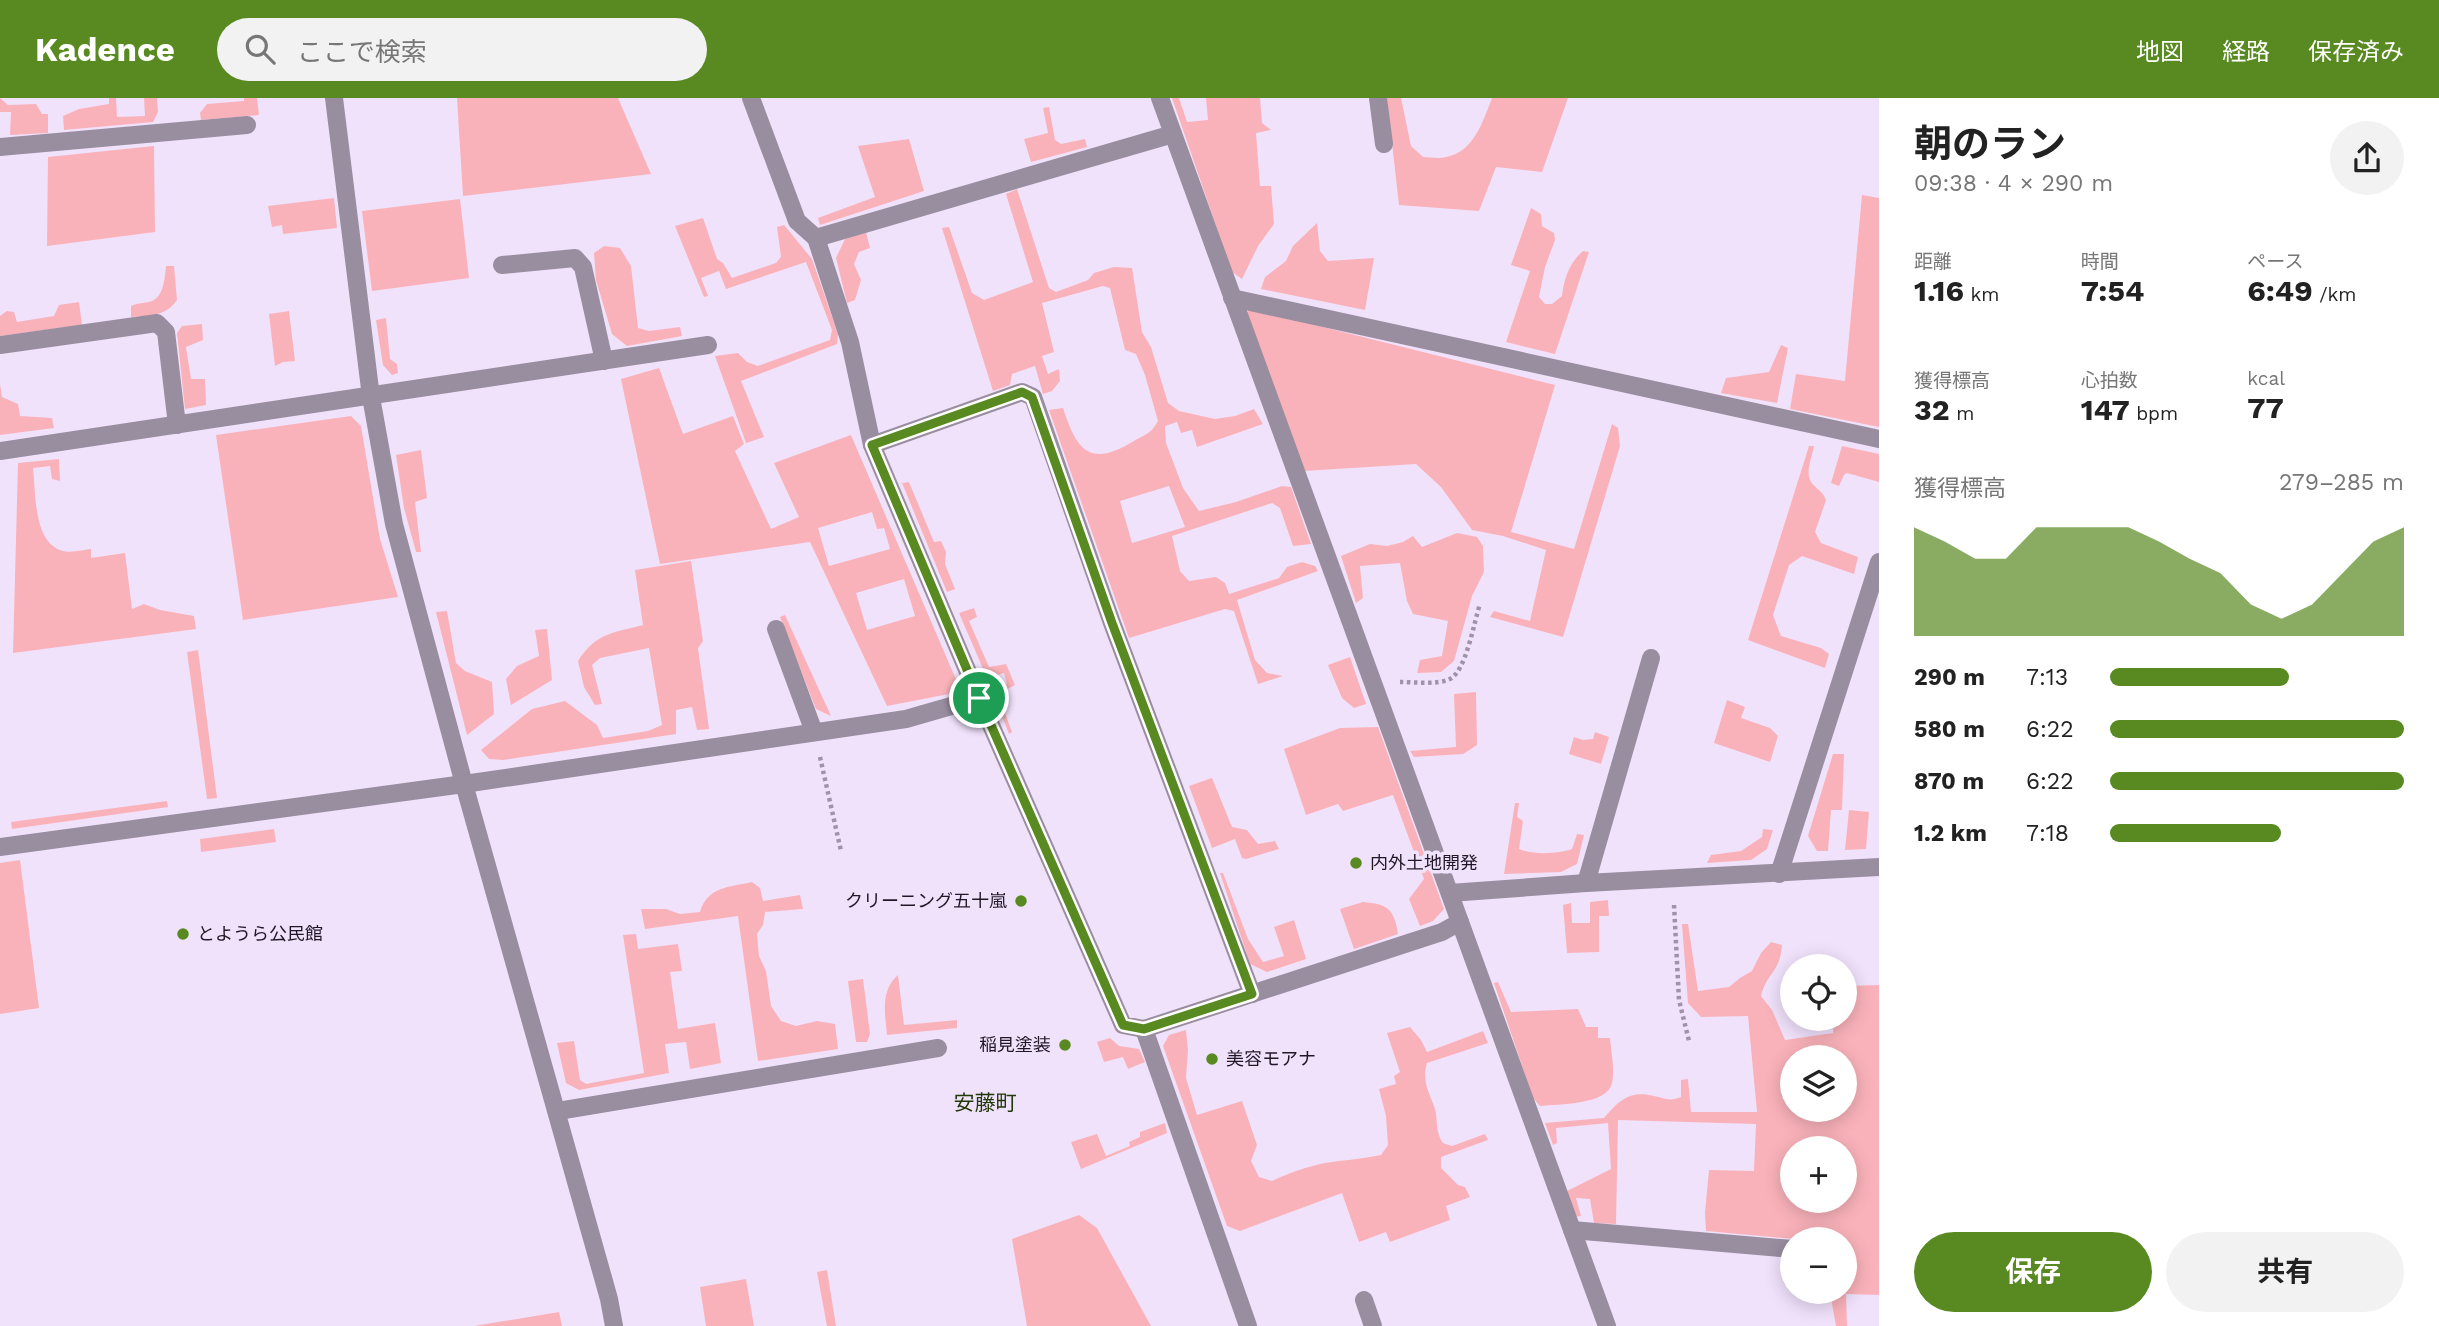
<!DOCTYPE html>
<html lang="ja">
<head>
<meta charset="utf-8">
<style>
	body { margin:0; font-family:"Work Sans","Noto Sans JP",sans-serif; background:#f2f2f2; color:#222; height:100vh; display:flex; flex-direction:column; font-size:26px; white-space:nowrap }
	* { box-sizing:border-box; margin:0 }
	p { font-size:23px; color:#767676 }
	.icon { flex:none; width:38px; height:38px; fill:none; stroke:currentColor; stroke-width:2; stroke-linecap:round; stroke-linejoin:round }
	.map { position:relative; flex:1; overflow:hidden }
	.panel { display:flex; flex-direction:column; background:#fff; width:560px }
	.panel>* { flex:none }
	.buttons { position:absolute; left:1780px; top:856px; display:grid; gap:14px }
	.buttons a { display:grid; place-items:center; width:77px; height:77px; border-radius:50%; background:#fff; box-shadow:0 4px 18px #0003; font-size:35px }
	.pin { position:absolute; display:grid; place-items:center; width:60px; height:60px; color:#fff; margin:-30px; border:4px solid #fff; border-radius:50%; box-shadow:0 2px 7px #0007 }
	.round { display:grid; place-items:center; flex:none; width:74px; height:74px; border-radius:37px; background:#f2f2f2 }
	.summary { display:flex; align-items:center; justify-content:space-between; height:119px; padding:0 35px }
	h1 { font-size:38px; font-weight:700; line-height:52px }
	.figures { display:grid; grid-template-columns:repeat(3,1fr); gap:10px; height:119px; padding:7px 35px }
	.figures div { display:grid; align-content:center }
	.figures b { font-size:30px; font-weight:700 }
	.figures small { font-size:19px; font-weight:400 }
	.figures p { font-size:19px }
	.chart { height:196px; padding:14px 35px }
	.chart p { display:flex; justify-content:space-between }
	.chart svg { width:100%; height:126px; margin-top:7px; fill:#588a21; opacity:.7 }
	.primary-button { display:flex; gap:14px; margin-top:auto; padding:14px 35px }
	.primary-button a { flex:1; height:80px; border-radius:42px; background:#588a21; color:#fff; font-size:28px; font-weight:700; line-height:80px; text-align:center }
	.primary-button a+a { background:#f2f2f2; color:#222 }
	ul { padding:0 35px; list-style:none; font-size:23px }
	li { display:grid; grid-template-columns:112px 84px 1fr; align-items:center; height:52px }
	li i { height:18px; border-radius:9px; background:#588a21 }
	header { display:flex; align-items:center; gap:42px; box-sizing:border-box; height:98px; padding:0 35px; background:#588a21; color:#fff }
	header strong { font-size:33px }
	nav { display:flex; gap:38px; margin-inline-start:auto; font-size:24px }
	.search { width:490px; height:63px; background:#f2f2f2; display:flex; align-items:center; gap:18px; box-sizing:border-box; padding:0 24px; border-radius:38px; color:#767676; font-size:26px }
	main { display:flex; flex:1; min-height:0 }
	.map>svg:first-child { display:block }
	.green { fill:#fab2ba; fill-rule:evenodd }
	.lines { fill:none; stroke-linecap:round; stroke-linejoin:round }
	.path { stroke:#a093a9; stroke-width:4.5; stroke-dasharray:3.5 3.5; stroke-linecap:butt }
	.lane { stroke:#998ea0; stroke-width:18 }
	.street { stroke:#998ea0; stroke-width:18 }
	.route-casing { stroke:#fff; stroke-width:14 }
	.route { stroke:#588a21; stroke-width:9 }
	.poi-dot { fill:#588a21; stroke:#f1e2fc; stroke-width:2.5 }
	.labels { text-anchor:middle; stroke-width:7; stroke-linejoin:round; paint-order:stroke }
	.poi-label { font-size:18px; fill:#201726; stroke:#f1e2fc; text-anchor:start }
	.quarter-label { font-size:21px; fill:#213906; stroke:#f1e2fc }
</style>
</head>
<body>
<header>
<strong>Kadence</strong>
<div class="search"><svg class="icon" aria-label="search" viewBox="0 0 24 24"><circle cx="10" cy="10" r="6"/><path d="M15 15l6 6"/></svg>ここで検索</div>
<nav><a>地図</a><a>経路</a><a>保存済み</a></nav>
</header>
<main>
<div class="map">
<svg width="1879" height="1228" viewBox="0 0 1879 1228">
	<rect width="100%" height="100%" fill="#f1e2fc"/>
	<g class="green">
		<path d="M 0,0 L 8,7 L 36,6 L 42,16 L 48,16 L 48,35 L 10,37 L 11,14 L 0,14 Z"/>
		<path d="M 109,0 L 116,0 L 117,19 L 145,18 L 144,0 L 157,0 L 158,14 L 153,24 L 64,32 L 63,18 L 79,11 L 109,6 Z"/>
		<path d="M 244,0 L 257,0 L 259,17 L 201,22 L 200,15 L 207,6 L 244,3 Z"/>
		<path d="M 457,0 L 618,0 L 651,76 L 463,98 Z"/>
		<path d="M 1172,0 L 1179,0 L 1187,24 L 1208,22 L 1206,0 L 1260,0 L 1262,25 L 1271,32 L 1256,35 L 1260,88 L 1271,88 L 1274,126 L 1258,148 L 1242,181 L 1232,174 Z"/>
		<path d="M 1387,0 L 1401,0 L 1411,48 L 1423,59 C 1430,59 1439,61 1446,59 C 1474,54 1483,23 1492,0 L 1568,0 L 1542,74 L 1496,69 L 1479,113 L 1399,107 Z"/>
		<path d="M 1049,9 L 1055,42 L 1061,46 L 1085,41 L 1087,49 L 1031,64 L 1024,41 L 1048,35 L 1043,10 Z"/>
		<path d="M 909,41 L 924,93 L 820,127 L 818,120 L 875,99 L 858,48 Z"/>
		<path d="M 154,48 L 155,134 L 47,148 L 48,59 Z"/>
		<path d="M 1017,91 L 1049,190 L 1056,194 L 1088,182 L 1094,175 L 1114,169 L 1132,170 L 1142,234 L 1151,249 L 1168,305 L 1179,313 L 1215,321 L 1235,318 L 1254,311 L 1263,326 L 1197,349 L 1192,332 L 1181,335 L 1177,324 L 1165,328 L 1166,345 L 1183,390 L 1199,413 L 1236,404 L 1282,388 L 1291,389 L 1311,446 L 1293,448 L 1280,410 L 1272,405 L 1172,438 L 1180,473 L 1189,483 L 1216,479 L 1225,485 L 1229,496 L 1279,480 L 1287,469 L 1302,464 L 1315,468 L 1318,473 L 1237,502 L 1255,562 L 1267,575 L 1283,578 L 1258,586 L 1234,513 L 1225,511 L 1129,540 L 1049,312 L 1063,310 C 1077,353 1090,370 1134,343 C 1147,335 1150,337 1158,323 L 1145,277 L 1136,256 L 1125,252 L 1110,190 L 1103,188 L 1042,205 L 1054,254 L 1042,258 L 1048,276 L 1059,271 L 1060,283 L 1052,293 L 1043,296 L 1035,268 L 1012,276 L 1010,287 L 993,293 L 942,130 L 949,129 L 972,195 L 984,202 L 1033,184 L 1006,96 ZM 1169,388 L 1185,429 L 1132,445 L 1120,403 Z"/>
		<path d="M 1862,97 L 1879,100 L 1879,329 L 1790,311 L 1796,276 L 1845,283 Z"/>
		<path d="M 334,100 L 337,130 L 283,136 L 282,127 L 272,129 L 268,108 Z"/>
		<path d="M 460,101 L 469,180 L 372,193 L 362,113 Z"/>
		<path d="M 1531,110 L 1541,116 L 1542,128 L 1554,135 L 1555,142 L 1545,169 L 1539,199 L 1545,206 L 1552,206 L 1562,198 C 1564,181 1569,165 1583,153 L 1589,154 L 1555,256 L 1506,244 L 1530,173 L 1511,167 Z"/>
		<path d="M 703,120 L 717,161 L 723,165 L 732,180 L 776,165 L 781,159 L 777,129 L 784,127 L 812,161 L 838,236 L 837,246 L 741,283 L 764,339 L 746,345 L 715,258 L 738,255 L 747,264 L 758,268 L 830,242 L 832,232 L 806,164 L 726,191 L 719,173 L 701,180 L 708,198 L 704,199 L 675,128 Z"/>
		<path d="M 1317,125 L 1320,153 L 1328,163 L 1374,160 L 1365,212 L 1261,191 L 1265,179 L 1286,163 L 1293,148 Z"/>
		<path d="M 866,134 L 870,150 L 859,154 L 854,166 L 861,182 L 855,202 L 847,205 L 836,160 L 845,141 Z"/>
		<path d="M 604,148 L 620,150 L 631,168 L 638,230 L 649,233 L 680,229 L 682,238 L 627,248 L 612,236 L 596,182 L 594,155 Z"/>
		<path d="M 166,168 L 174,168 L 177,202 C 165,219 151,217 131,219 L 131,208 C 138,204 148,206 154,202 C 164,196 165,178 166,168 Z"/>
		<path d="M 79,204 L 82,227 L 0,238 L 0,218 L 7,213 L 14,214 L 17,224 L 54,218 L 59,207 Z"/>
		<path d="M 1251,211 L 1555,287 L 1511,434 L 1574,451 L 1612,326 L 1618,330 L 1620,348 L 1563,539 L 1490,519 L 1494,513 L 1530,523 L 1546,452 L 1503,438 L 1472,432 L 1441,389 L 1416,366 L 1304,373 L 1246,215 Z"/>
		<path d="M 289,213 L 295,263 L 283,264 L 275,268 L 269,216 Z"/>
		<path d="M 386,220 L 390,261 L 397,266 L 398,275 L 392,277 L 383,267 L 376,222 Z"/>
		<path d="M 202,226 L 203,242 L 186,249 L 191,281 L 205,281 L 206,307 L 185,311 L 177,235 L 182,228 Z"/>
		<path d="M 1781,247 L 1788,250 L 1777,305 L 1721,295 L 1726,280 L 1769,274 Z"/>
		<path d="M 659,270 L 683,336 L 733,318 L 744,346 L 735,353 L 771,431 L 799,419 L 774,365 L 851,337 L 958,586 L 949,596 L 887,608 L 810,444 L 660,466 L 621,281 ZM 872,414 L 877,431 L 884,430 L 890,451 L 829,468 L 818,430 ZM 904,481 L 915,518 L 867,532 L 856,495 Z"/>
		<path d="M 0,286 L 2,299 L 18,306 L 20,318 L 52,320 L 54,330 L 0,337 Z"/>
		<path d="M 351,318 L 361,328 L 380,441 L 398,499 L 243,522 L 216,337 Z"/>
		<path d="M 1809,348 L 1814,348 C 1812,359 1805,374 1811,384 C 1816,391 1823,393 1826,402 L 1815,434 L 1821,445 L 1858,459 L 1854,476 L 1802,458 L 1789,467 L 1773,517 L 1781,538 L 1821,550 L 1829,556 L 1825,570 L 1748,542 Z"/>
		<path d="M 1842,348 L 1879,356 L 1879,384 L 1847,375 L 1844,377 L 1839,388 L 1831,385 Z"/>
		<path d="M 421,352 L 427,400 L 415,404 L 421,454 L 416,454 L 404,410 L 396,357 Z"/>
		<path d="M 59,361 L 60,383 L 52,381 L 50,368 L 33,370 C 36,395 33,445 63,453 C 70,455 83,452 91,451 L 91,460 L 125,455 L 132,511 L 144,506 L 160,512 L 194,518 L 196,531 L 13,555 L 18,365 Z"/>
		<path d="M 909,384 L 934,444 L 941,443 L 946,454 L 945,466 L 955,491 L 947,494 L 902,385 Z"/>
		<path d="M 1457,435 L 1477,439 L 1483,448 L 1484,474 L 1472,498 L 1454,563 L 1441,574 L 1417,575 L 1420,562 L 1442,558 L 1448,523 L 1413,516 L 1407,503 L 1400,465 L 1360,468 L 1363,500 L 1356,505 L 1341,458 L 1370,446 L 1387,448 L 1403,444 L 1413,438 L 1422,449 Z"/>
		<path d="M 691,463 L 703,543 L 698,550 L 709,631 L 697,632 L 692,609 L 676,612 L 676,636 L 503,662 L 489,661 L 481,652 L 532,611 L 565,603 L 597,627 L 603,640 L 648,633 L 662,627 L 649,550 L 600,560 L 592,567 L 602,606 L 595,607 L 584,589 L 578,563 C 596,535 612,535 643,527 L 635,472 Z"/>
		<path d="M 974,510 L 977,519 L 969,523 L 989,569 L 1006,566 L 1015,587 L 998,596 L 1012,634 L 1009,636 L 992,592 L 1007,586 L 1004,575 L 987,580 L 959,515 Z"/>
		<path d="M 447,513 L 456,565 L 465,573 L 492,584 L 494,616 L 467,637 L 436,514 Z"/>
		<path d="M 785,517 L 831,618 L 816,611 L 780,519 Z"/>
		<path d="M 547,531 L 552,582 L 511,607 L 506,581 L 517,568 L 539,558 L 535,532 Z"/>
		<path d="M 198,552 L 217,700 L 207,701 L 187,554 Z"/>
		<path d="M 1350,559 L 1366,606 L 1354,610 L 1342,600 L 1328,567 Z"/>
		<path d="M 1476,594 L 1477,647 L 1463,656 L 1414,659 L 1410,653 L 1456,649 L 1454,596 Z"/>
		<path d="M 1727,602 L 1745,609 L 1741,620 L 1770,630 L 1778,638 L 1770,664 L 1714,645 Z"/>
		<path d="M 1378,629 L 1444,811 L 1433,823 L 1420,828 L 1409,801 L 1424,781 L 1393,697 L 1343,713 L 1338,706 L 1306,717 L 1284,651 L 1340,630 Z"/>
		<path d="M 1595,634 L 1609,639 L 1601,666 L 1569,656 L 1574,639 L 1583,642 L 1593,641 Z"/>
		<path d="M 1833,656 L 1844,656 L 1842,712 L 1831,712 L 1828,753 L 1817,753 L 1808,738 Z"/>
		<path d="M 1212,680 L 1232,729 L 1247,732 L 1258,746 L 1275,743 L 1279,751 L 1246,761 L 1242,760 L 1235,741 L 1212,750 L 1189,688 Z"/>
		<path d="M 167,703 L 168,709 L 12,731 L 11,724 Z"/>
		<path d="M 1515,705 L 1519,705 L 1517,719 L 1523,723 L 1519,751 C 1533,757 1557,756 1572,751 L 1577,736 L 1584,737 L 1577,766 L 1561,774 L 1504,776 Z"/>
		<path d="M 1849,712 L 1869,714 L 1866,751 L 1845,752 Z"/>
		<path d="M 274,731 L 276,744 L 201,754 L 200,741 Z"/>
		<path d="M 1763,731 L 1773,732 L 1767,751 L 1751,762 L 1707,765 L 1711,757 L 1741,753 L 1762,739 Z"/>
		<path d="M 20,762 L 39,910 L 0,916 L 0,765 Z"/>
		<path d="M 1220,775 L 1223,775 L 1248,841 L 1263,864 L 1284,858 L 1274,829 L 1294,822 L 1306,861 L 1267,874 L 1250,866 Z"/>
		<path d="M 752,784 L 760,790 L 763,803 L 800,797 L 803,811 L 765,814 L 763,827 L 757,836 L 759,858 L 766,873 L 771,908 L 781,923 L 796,928 L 817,923 L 835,926 L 838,951 L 758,963 L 738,818 L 645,831 L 641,811 L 666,811 L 680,816 L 700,814 C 707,789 729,789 752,784 Z"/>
		<path d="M 1608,802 L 1609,818 L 1599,818 L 1599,854 L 1567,855 L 1563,807 L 1571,805 L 1572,825 L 1590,825 L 1590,804 Z"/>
		<path d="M 1363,804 C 1388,806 1394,811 1398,836 L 1354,851 L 1340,811 Z"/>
		<path d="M 1682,826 L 1688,826 L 1698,893 L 1729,889 L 1740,880 L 1752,873 L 1761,855 L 1771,844 L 1782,847 C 1780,875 1767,874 1761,898 L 1772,912 L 1785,942 L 1833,935 L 1833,921 L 1844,920 L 1845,888 L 1879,887 L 1879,1197 L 1846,1196 L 1847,1228 L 1836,1228 L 1830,1194 L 1844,1194 L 1844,1141 L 1795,1141 L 1706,1133 L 1705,1115 L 1709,1072 L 1754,1073 L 1756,1026 L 1618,1022 L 1616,1126 L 1594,1125 L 1590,1101 L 1576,1100 L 1581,1118 L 1575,1119 L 1567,1093 L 1611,1071 L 1608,1025 L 1556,1030 L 1557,1045 L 1553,1047 L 1545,1025 L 1604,1020 C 1619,1003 1629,992 1654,998 C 1665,1000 1669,1004 1681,999 L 1681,982 L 1688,981 L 1691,1014 L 1757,1014 L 1748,918 L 1701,919 L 1688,905 ZM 1792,959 L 1844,959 L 1844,1012 L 1792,1012 ZM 1792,1050 L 1844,1050 L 1844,1102 L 1792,1102 Z"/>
		<path d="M 636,836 L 638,851 L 678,846 L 682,873 L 670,874 L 678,931 L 715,925 L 721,965 L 690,971 L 686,944 L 665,946 L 669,975 L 579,992 L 566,985 L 557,945 L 574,943 L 580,982 L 586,986 L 644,975 L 623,837 Z"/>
		<path d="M 898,877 L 904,927 L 957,922 L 957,930 L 887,937 C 885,915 880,893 898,877 Z"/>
		<path d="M 863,881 L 870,936 L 867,944 L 856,944 L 848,883 Z"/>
		<path d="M 1498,884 L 1511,914 L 1578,911 L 1586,929 L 1598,929 L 1598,940 L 1610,940 C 1611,953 1615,972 1612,985 C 1608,1007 1558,1006 1540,1008 L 1533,1000 L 1494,885 Z"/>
		<path d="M 1410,929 L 1421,942 L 1427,954 L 1483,933 L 1488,945 L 1427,965 C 1422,982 1428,992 1434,1008 C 1439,1022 1434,1031 1443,1045 L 1452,1048 L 1485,1036 L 1488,1042 L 1441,1059 L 1441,1070 L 1458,1087 L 1465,1089 L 1470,1099 L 1446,1108 L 1450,1122 L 1390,1144 L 1386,1134 L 1359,1144 L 1342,1095 L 1240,1133 L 1227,1128 L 1163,948 L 1169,937 L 1186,932 L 1188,952 L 1186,980 L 1197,1017 L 1242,1003 L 1257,1047 L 1251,1063 L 1259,1079 L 1272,1083 C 1289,1075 1306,1069 1325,1065 C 1344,1062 1362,1061 1381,1057 L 1388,1047 L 1386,1018 L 1379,991 L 1396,986 L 1394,978 L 1400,974 L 1387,935 Z"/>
		<path d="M 1110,940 L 1119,948 L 1139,951 L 1145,964 L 1128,971 L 1123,959 L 1104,964 L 1097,944 Z"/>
		<path d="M 1165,1025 L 1167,1035 L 1081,1071 L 1071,1044 L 1097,1036 L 1106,1058 L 1130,1048 L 1129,1044 L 1140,1039 L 1140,1034 Z"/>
		<path d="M 1079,1117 L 1097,1130 L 1151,1228 L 1027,1228 L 1012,1141 Z"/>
		<path d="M 827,1172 L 836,1228 L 827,1228 L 817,1174 Z"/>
		<path d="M 746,1181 L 754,1228 L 706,1228 L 700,1189 Z"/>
		<path d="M 559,1214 L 562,1228 L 474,1228 Z"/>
	</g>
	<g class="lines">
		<g class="path">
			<path d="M 1400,584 C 1415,584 1437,587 1450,581 C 1466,573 1474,524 1480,506"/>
			<path d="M 820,659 L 841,753"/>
			<path d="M 1674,807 L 1679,902 L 1689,943"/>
		</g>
		<g class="lane">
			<path d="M 1378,0 L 1384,46"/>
			<path d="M 502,167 L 575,160 L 583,169 L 604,263"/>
			<path d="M 0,247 L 157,225 L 166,234 L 177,327"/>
			<path d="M 776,531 L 814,634"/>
			<path d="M 1572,1132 L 1792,1151"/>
			<path d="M 1364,1202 L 1373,1228"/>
		</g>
		<g class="street">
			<path d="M 334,0 L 371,299 L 394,426 L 464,686 L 609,1201 L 614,1228"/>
			<path d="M 751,0 L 797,123 L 816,140 L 850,244 L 872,347 L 979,600 L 1123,927 L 1144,931 L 1442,834 L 1460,824 L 1160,0"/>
			<path d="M 0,49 L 247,27"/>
			<path d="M 816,140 L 1173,36"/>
			<path d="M 1232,200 L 1879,341"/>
			<path d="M 872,347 L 1022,294 L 1033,299 L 1112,525 L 1252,896"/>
			<path d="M 0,353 L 708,247"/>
			<path d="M 0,749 L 464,686 L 906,621 L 979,600"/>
			<path d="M 1779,776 L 1879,464"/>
			<path d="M 1586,785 L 1651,560"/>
			<path d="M 1450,795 L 1586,785 L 1879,769"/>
			<path d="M 1460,824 L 1607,1228"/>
			<path d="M 1144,931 L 1248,1228"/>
			<path d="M 558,1013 L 938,950"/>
		</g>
	</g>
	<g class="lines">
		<defs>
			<path id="route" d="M 1022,294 L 1032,299 L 1112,525 L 1252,896 L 1144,931 L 1123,927 L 979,600 L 872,347 Z"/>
		</defs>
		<use href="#route" class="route-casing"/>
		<use href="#route" class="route"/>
	</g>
	<g class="poi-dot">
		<circle cx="1356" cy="765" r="7"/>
		<circle cx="1021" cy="803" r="7"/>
		<circle cx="183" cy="836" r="7"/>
		<circle cx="1065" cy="947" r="7"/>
		<circle cx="1212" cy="961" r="7"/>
	</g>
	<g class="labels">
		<g class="poi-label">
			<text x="1370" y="771">内外土地開発</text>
			<text x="1007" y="809" text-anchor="end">クリーニング五十嵐</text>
			<text x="197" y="842">とようら公民館</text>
			<text x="1051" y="953" text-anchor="end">稲見塗装</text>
			<text x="1226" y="967">美容モアナ</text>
		</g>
		<g class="quarter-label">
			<text x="985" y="1012">安藤町</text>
		</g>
	</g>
</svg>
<div class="buttons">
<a><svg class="icon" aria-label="locate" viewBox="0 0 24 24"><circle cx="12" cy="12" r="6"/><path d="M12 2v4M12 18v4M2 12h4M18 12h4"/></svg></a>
<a><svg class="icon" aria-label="layers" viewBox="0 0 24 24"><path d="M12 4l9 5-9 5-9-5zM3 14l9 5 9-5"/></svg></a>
<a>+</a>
<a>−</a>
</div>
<div class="pin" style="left:979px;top:600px;background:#1e9e55"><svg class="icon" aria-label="arrive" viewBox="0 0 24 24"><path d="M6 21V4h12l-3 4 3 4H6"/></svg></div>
</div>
<section class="panel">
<div class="summary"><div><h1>朝のラン</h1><p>09:38 · 4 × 290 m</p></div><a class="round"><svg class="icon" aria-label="share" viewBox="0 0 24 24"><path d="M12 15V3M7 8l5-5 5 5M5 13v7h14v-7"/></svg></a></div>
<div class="figures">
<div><p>距離</p><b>1.16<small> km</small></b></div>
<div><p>時間</p><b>7:54</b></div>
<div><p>ペース</p><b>6:49<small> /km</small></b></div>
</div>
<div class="figures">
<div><p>獲得標高</p><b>32<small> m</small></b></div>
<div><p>心拍数</p><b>147<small> bpm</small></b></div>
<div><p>kcal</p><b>77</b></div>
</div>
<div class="chart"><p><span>獲得標高</span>279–285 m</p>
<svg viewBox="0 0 160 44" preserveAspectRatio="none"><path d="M0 44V6L10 11L20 17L30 17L40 6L50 6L60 6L70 6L80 11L90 17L100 22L110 33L120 38L130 33L140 22L150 11L160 6V44z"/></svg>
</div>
<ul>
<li><b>290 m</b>7:13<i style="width:61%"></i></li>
<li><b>580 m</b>6:22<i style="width:100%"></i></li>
<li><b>870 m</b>6:22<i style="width:100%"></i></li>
<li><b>1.2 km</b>7:18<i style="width:58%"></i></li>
</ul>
<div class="primary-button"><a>保存</a><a>共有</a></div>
</section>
</main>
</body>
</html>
